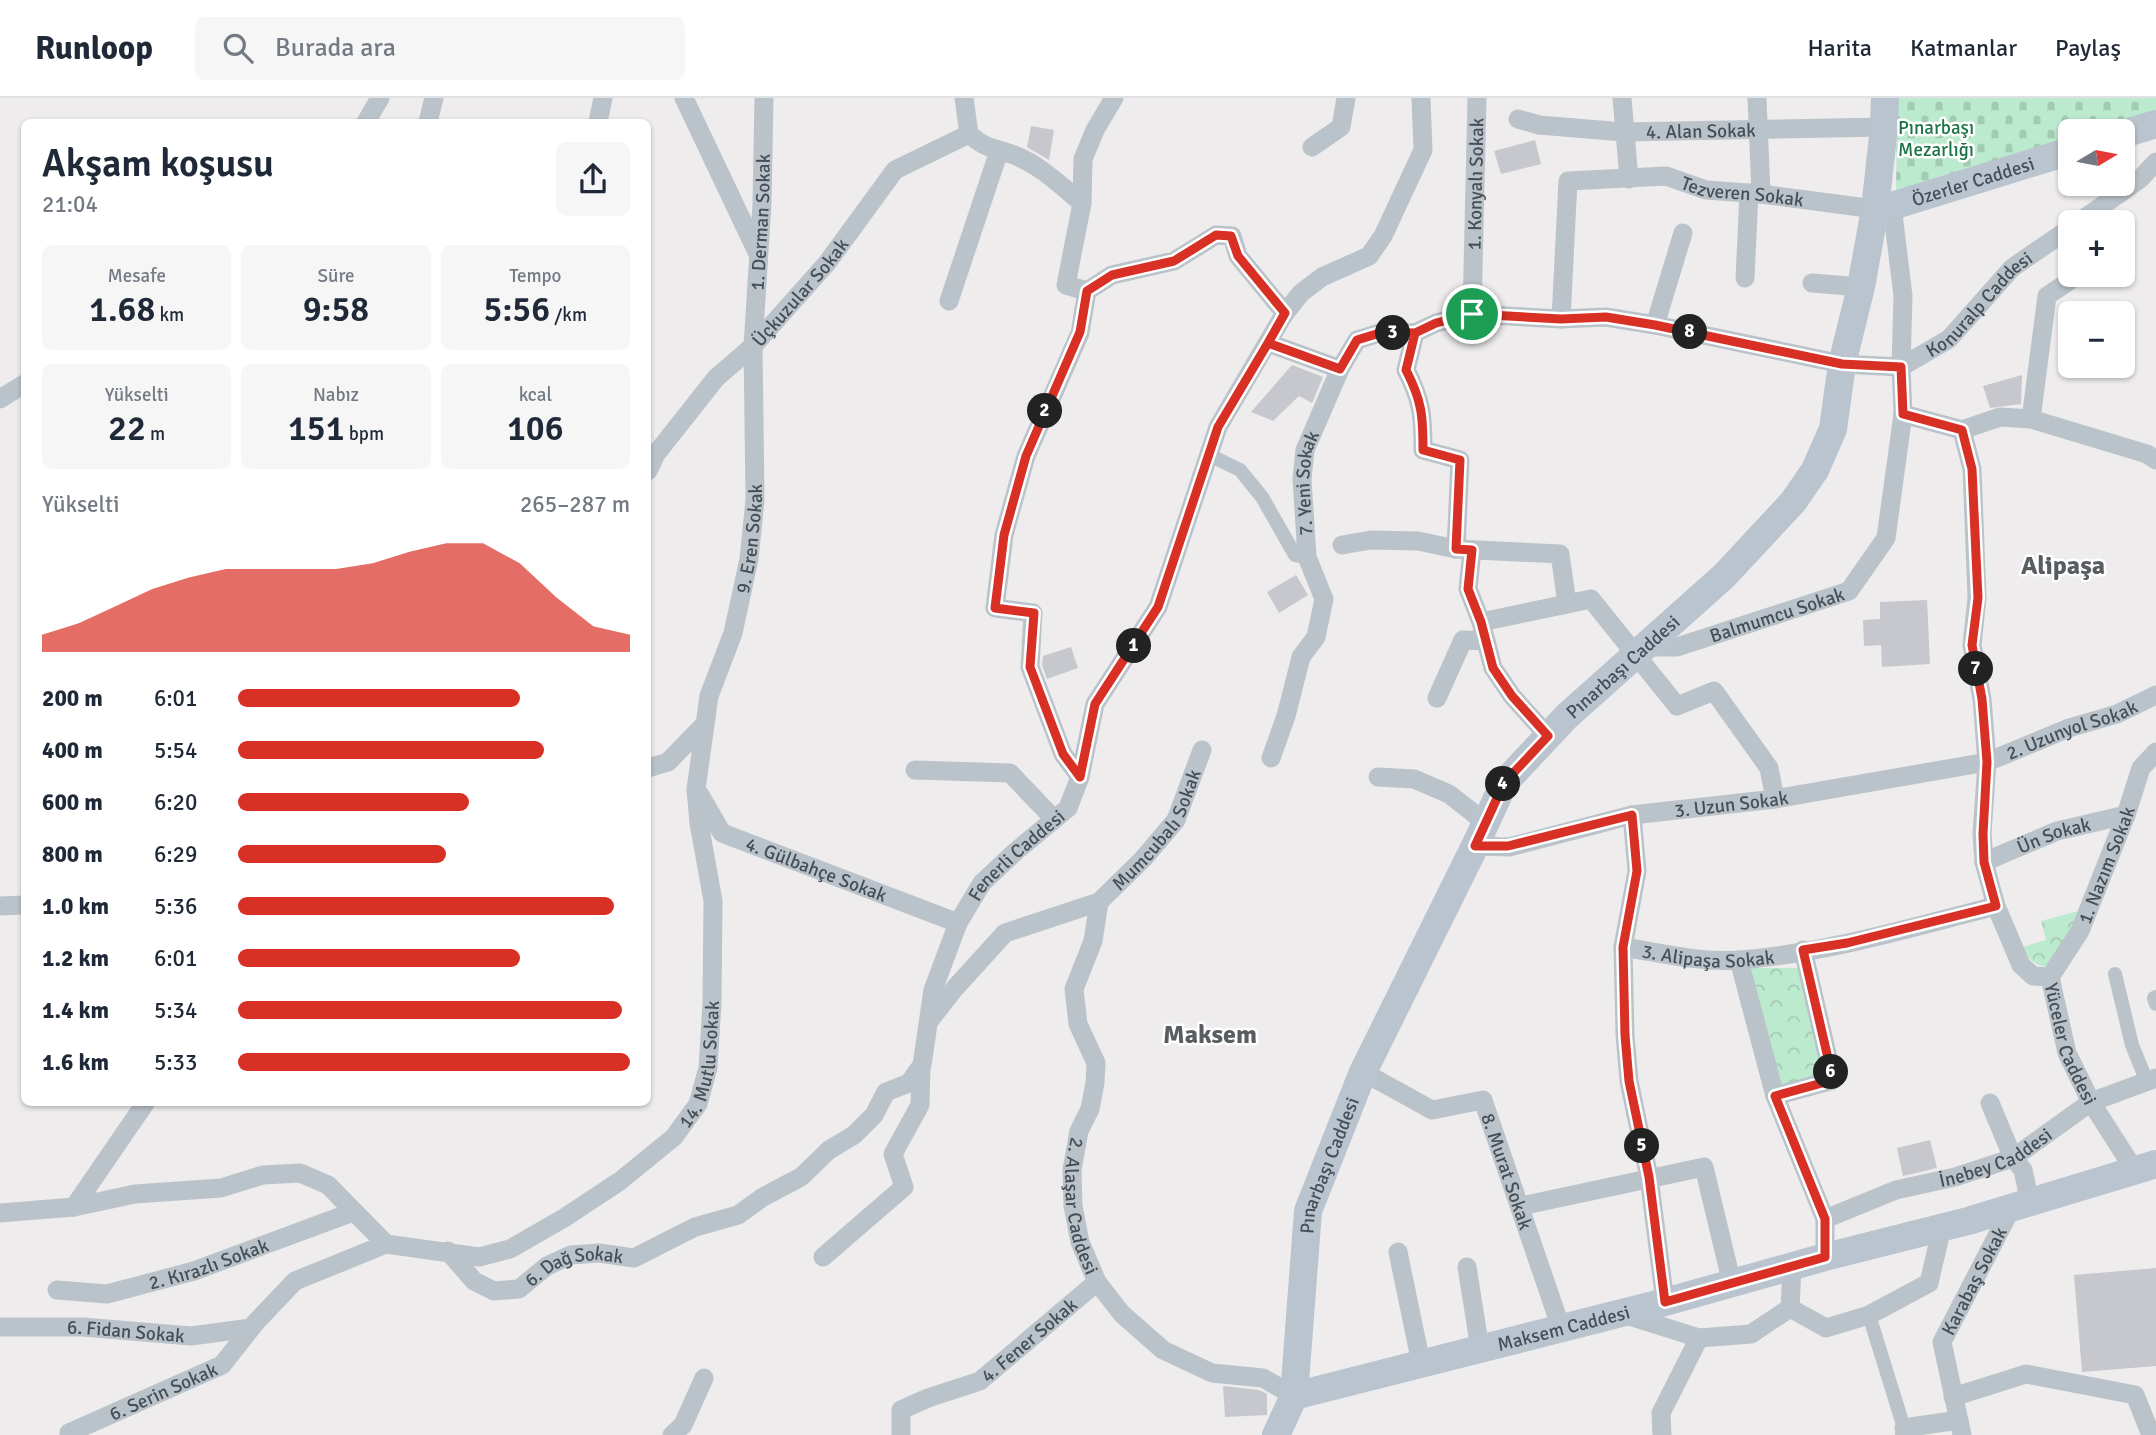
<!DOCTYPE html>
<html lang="tr">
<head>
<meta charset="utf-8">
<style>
	body { margin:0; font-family:Signika,sans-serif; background:#f6f6f7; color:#1f2937; height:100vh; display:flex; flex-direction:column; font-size:26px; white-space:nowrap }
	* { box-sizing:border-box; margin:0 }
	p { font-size:23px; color:#747a83 }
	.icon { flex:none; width:38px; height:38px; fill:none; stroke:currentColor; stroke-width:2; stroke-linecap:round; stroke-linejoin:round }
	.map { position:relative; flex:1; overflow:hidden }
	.details { position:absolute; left:21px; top:21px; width:630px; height:987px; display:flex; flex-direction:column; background:#fff; border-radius:10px; box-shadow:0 2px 5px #0004 }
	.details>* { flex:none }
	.needle { width:46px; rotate:80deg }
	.fabs { position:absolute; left:2058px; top:21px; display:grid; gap:14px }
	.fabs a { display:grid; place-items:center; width:77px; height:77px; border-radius:10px; background:#fff; box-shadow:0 2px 5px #0004; font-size:35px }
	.pin { position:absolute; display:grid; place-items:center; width:60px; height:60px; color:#fff; margin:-30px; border:4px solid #fff; border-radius:50%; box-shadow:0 2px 7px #0007 }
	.km { position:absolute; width:35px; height:35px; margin:-18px; border-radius:50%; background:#222; color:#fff; font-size:19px; line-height:35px; text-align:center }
	.round { display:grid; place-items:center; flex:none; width:74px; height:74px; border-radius:10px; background:#f6f6f7 }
	.head { display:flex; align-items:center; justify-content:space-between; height:119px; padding:0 21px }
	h1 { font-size:38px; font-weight:600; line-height:52px }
	.metrics { display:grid; grid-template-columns:repeat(3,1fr); gap:10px; height:119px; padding:7px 21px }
	.metrics div { display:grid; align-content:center; border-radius:10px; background:#f6f6f7; text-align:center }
	.metrics b { font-size:35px; font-weight:600 }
	.metrics small { font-size:19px; font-weight:400 }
	.metrics p { font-size:19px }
	.chart { height:196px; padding:14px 21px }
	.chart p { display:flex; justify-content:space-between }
	.chart svg { width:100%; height:126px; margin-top:7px; fill:#d93025; opacity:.7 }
	ul { padding:0 21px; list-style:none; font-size:23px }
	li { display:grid; grid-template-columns:112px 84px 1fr; align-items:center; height:52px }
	li i { height:18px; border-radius:9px; background:#d93025 }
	header { display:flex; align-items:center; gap:42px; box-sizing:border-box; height:98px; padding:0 35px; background:#fff; border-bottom:2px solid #e0e1e3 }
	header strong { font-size:33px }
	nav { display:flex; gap:38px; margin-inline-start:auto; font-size:24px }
	.search { width:490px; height:63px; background:#f6f6f7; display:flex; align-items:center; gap:18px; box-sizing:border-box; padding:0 24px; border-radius:10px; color:#747a83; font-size:26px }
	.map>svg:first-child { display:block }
	.forest { fill:url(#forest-crowns) }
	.cemetery { fill:url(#cemetery-stones) }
	.building { fill:#c6c8ce }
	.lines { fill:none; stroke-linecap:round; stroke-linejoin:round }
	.pedestrian { stroke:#bbc3ca; stroke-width:14 }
	.minor { stroke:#bbc3ca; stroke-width:19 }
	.secondary { stroke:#bac4cf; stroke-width:28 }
	.route-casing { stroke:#fff; stroke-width:14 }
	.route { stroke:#d93025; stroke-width:9 }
	.labels { text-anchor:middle; stroke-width:5; stroke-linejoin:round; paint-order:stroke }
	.park-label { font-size:19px; fill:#1c7348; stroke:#fff }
	.street-label { font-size:19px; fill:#454f58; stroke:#fff }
	.district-label { font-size:26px; font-weight:bold; fill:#595c60; stroke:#fff }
</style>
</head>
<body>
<header>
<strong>Runloop</strong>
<div class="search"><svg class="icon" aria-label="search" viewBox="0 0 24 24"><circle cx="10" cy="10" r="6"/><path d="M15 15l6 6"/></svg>Burada ara</div>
<nav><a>Harita</a><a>Katmanlar</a><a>Paylaş</a></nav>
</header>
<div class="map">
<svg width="2156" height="1337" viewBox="0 0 2156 1337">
	<defs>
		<pattern id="forest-crowns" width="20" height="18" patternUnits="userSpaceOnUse" patternTransform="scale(1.75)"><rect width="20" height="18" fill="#bceace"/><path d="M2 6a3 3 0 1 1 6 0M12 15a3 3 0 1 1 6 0" fill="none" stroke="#a3cab3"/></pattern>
		<pattern id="cemetery-stones" width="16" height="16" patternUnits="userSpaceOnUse" patternTransform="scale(1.75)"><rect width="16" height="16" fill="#bceace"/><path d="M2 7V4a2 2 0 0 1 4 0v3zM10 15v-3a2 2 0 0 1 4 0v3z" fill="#a3cab3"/></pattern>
	</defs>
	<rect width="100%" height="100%" fill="#eeecec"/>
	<g class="forest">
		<path d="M 2093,809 L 2050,869 C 2035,868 2030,863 2022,849 L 2046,842 L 2041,823 Z"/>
		<path d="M 1751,870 L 1800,870 L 1826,978 L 1778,988 Z"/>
	</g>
	<path class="cemetery" d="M 1897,0 L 2156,0 L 2156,12 L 2088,33 L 2070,33 L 2070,39 L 1896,94 Z"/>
	<g class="building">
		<path d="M 1031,28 L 1054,32 L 1049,62 L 1027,49 Z"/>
		<path d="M 1535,42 L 1541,66 L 1501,76 L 1494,53 Z"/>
		<path d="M 1292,267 L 1323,279 L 1312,305 L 1299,298 L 1273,323 L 1251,314 Z"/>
		<path d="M 2022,277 L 2021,306 L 1990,310 L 1983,288 Z"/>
		<path d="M 1296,477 L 1308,497 L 1279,515 L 1267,494 Z"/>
		<path d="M 1927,502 L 1930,566 L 1882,569 L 1881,547 L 1864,548 L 1863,522 L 1880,521 L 1880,504 Z"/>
		<path d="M 1071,549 L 1078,570 L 1047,581 L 1042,567 L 1043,558 Z"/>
		<path d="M 1930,1042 L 1937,1070 L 1903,1078 L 1897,1050 Z"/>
		<path d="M 2156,1170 L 2156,1268 L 2082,1274 L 2074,1177 Z"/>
		<path d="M 1223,1288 L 1259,1292 L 1267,1296 L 1267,1317 L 1225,1319 Z"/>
	</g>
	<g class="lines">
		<g class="pedestrian">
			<path d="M 1207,356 L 1240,372 L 1262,399 L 1295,457 L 1307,459"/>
			<path d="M 2115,876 L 2132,947 L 2147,984"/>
			<path d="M 2156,899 L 2154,900 L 2156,906"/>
			<path d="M 1869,1217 L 1904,1330 L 1902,1337"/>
		</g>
		<g class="minor">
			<path d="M 684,0 L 757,154"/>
			<path d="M 964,0 L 969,36 C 987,52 993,49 1014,57 C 1040,67 1060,87 1082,105 L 1066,187 L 1087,193"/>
			<path d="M 1622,0 L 1629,81"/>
			<path d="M 1757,0 L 1761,96"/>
			<path id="s1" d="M 1518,21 L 1539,27 L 1624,34 L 1884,29"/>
			<path d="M 366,24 L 380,0"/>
			<path d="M 428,24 L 434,0"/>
			<path d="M 598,24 L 603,0"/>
			<path d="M 1312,49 L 1341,29 L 1346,0"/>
			<path d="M 1082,105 L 1083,61 L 1095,32 L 1114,0"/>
			<path d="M 2079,124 L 2140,81 L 2156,64"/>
			<path d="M 1745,180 L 1749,95"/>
			<path d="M 1812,185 L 1861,189"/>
			<path d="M 949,203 L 999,53"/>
			<path d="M 1285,215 L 1301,195 L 1322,179 L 1369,158 L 1383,138 L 1423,52 L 1421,0"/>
			<path id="s2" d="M 1472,216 L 1477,0"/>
			<path id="s3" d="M 1561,221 L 1568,83 L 1666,78 L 1706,92 L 1761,96 L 1875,111"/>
			<path d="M 1655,227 L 1683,135"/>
			<path d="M 1415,235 L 1406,272 C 1422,303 1423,318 1423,352 L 1460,362 L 1456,451"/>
			<path id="s4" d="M 1268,245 L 1340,271 L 1357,242 L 1383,234 L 1415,235 L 1436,225 L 1472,216 L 1561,221 L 1606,219 L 1655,227 L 1842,266 L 1901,269 L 1949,241 L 2012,170 L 2070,130"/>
			<path d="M 0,301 L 24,286"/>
			<path d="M 1903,316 L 1962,332"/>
			<path d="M 2031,321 L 2047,198 L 2078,177"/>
			<path id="s5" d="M 1962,332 L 1972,371 L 1977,500 L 1972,547 L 1982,601 L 1987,664 L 1982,736 L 1984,764 L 1996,808 L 2021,867 L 2033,878 L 2050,879 L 2067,955 L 2091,1004 L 2135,1073"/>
			<path d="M 1962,332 L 2000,319 L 2031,321 L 2147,356 L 2156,362"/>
			<path id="s6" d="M 648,373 L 656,356 L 716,280 L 753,248 L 827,165 L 895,72 L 969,36"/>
			<path d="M 1342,447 L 1371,442 L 1418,443 L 1456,451 L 1560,456 L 1567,506"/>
			<path d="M 1472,452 L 1468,491 L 1481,524 L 1493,570 L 1512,598 L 1548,638"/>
			<path d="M 1481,524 L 1591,501 L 1677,608 L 1714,593 L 1769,670 L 1775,701"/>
			<path id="s7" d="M 1644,549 L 1677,549 L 1849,493 L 1886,440 L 1903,316 L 1901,269 L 1903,198 L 1892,108"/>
			<path d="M 1437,600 L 1463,542 L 1486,543"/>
			<path id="s8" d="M 1271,660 L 1286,618 L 1301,559 L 1316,539 L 1324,501 L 1307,459 L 1302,381 L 1305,352 L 1340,271"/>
			<path d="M 648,670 L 668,664 L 705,626"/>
			<path d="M 915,672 L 1010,675 L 1054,721"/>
			<path d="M 1080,679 L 1063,656 L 1030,569 L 1033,515 L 995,510 L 1004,437 L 1026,358 L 1080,235 L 1087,193"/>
			<path d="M 1378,679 L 1414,681 L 1449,696 L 1486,725"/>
			<path id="s9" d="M 700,697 L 722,735 L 958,825"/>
			<path d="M 1632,717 L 1637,773 L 1623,849 L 1625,937 L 1629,983 L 1649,1079 L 1665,1204"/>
			<path id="s10" d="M 1475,748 L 1509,749 L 1632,717 L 1775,701 L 1987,664 L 2069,630 L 2117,616 L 2156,597"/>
			<path id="s11" d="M 1984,764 L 2057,733 L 2126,717"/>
			<path id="s12" d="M 1099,804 L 1093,843 L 1074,891 L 1078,926 L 1096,965 L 1095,985 L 1090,1011 L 1079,1033 L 1072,1072 L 1073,1108 L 1080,1144 L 1097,1184 L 1122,1216 L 1163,1252 L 1212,1275 L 1263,1280 L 1294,1298"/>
			<path d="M 0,808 L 24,807"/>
			<path id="s13" d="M 1623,849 C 1661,855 1701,865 1740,862 C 1827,855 1912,829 1996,808"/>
			<path d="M 1739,862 L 1775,998 L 1825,1121 L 1825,1159"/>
			<path id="s14" d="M 2050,879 L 2080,833 L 2126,717 L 2141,670 L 2156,654"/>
			<path id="s15" d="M 930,922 L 955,890 L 1005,835 L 1099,804 L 1143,761 L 1176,722 L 1202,652"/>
			<path id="s16" d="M 1363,974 L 1432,1012 L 1483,1002 L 1561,1230"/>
			<path d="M 1775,998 L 1833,982 L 1803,852"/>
			<path d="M 1990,1005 L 2013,1060 L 2023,1072 L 2030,1105"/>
			<path d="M 1521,1108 L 1704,1069 L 1732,1186"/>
			<path d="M 74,1109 L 146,1004"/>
			<path id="s17" d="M 0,1115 L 74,1109 L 135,1096 L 221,1090 L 263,1077 L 300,1075 L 328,1087 L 386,1146 L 479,1159 L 510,1151 L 564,1120 L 620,1083 L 674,1039 L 698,1006 L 708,970 L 712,905 L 713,803 L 699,725 L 696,691 L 709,598 L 733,535 L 749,461 L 755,402 L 753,248 L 762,106 L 764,0"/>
			<path id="s18" d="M 1825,1121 L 1896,1092 L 1955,1079 L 2013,1060 L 2091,1004 L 2156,980"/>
			<path id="s19" d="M 448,1153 L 474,1183 L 494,1193 L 519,1191 L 547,1168 L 571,1157 L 599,1155 L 634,1160 L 695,1129 L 738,1117 L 763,1099 L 801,1079 L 829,1052 L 854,1037 L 874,1017 L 886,994 L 909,985 L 922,967 L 933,892 L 958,825 L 982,785 L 1015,754 L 1068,710 L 1080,679 L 1095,606 L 1158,509 L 1218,329 L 1285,215 L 1238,158 L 1232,138 L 1216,137 L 1174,163 L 1112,177 L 1087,193"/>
			<path d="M 1398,1154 L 1421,1265"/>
			<path d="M 823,1159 L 904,1089 L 893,1056 L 920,1007 L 921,969"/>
			<path d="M 1467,1169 L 1480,1251"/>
			<path id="s20" d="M 57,1192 L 107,1196 L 194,1173 L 353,1114"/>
			<path d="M 1790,1210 L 1826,1230 L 1869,1217 L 1929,1185 L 1942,1129"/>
			<path d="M 1623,1216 L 1699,1240 L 1751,1236 L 1790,1210 L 1792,1169"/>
			<path id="s21" d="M 0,1229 L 83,1229 L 191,1238 L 251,1230"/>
			<path d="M 1953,1299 L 2026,1276 L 2135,1297 L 2151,1337"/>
			<path d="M 1904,1330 L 1959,1322"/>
			<path id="s22" d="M 69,1337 L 69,1335 L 222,1267 L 256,1224 L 295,1183 L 386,1146"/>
			<path d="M 672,1337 L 683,1327 L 704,1280"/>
			<path id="s23" d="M 901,1337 L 901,1312 L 928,1300 L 980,1283 L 1097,1184"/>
			<path d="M 1662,1337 L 1661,1315 L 1699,1240"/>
			<path id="s24" d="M 1962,1337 L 1942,1244 L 2011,1111"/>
		</g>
		<g class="secondary">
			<path d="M 2123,36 L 2156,26"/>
			<path id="s25" d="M 1875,111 L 1892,108 L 2070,53"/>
			<path id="s26" d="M 1294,1298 L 1665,1204 L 1825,1159 L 1968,1123 L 2156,1066"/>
			<path id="s27" d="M 1276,1337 L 1294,1298 L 1308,1113 L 1363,974 L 1475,748 L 1504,685 L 1567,618 L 1724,478 L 1793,404 L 1815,372 L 1833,331 L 1842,266 L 1861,189 L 1875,111 L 1884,29 L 1885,0"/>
		</g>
	</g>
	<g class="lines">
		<defs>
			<path id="route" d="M 1472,216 L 1436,225 L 1415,235 L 1383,234 L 1357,242 L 1340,271 L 1268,245 L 1218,329 L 1158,509 L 1095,606 L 1080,679 L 1063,656 L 1030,569 L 1034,515 L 995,510 L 1004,437 L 1026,358 L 1080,234 L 1087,193 L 1112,177 L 1174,163 L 1216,137 L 1231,138 L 1238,158 L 1285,215 L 1268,245 L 1340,271 L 1357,242 L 1383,234 L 1415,235 L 1406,272 C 1422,303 1423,318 1423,352 L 1460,362 L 1456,451 L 1472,452 L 1468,491 L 1481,524 L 1493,570 L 1512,598 L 1548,638 L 1504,685 L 1475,748 L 1508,748 L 1632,717 L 1637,773 L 1623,849 L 1625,937 L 1629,983 L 1649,1079 L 1665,1204 L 1825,1159 L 1825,1121 L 1775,998 L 1833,982 L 1803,852 L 1847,845 L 1996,808 L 1984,764 L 1983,736 L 1987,664 L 1982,601 L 1972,547 L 1978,500 L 1972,371 L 1962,332 L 1903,316 L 1901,269 L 1842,266 L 1655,227 L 1606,219 L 1561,221 L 1472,216"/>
		</defs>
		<use href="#route" class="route-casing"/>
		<use href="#route" class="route"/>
	</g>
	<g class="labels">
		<g class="park-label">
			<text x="1936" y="36">Pınarbaşı<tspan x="1936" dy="22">Mezarlığı</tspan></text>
		</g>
		<g class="street-label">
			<text dy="7" stroke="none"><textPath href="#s1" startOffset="184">4. Alan Sokak</textPath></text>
			<text dy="7" stroke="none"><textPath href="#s25" startOffset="102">Özerler Caddesi</textPath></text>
			<text dy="7" stroke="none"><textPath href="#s2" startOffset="130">1. Konyalı Sokak</textPath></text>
			<text dy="7" stroke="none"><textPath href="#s3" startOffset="315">Tezveren Sokak</textPath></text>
			<text dy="7" stroke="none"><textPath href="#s17" startOffset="1675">1. Derman Sokak</textPath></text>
			<text dy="7" stroke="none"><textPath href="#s6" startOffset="236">Üçkuzular Sokak</textPath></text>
			<text dy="7" stroke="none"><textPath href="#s4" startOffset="765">Konuralp Caddesi</textPath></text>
			<text dy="7" stroke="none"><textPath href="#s8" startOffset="289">7. Yeni Sokak</textPath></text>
			<text dy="7" stroke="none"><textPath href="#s17" startOffset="1358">9. Eren Sokak</textPath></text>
			<text dy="7" stroke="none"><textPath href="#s7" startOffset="138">Balmumcu Sokak</textPath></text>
			<text dy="7" stroke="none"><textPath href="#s27" startOffset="866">Pınarbaşı Caddesi</textPath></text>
			<text dy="7" stroke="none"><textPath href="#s10" startOffset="611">2. Uzunyol Sokak</textPath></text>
			<text dy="7" stroke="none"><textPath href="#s10" startOffset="261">3. Uzun Sokak</textPath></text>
			<text dy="7" stroke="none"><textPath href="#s15" startOffset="308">Mumcubalı Sokak</textPath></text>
			<text dy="7" stroke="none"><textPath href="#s11" startOffset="75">Ün Sokak</textPath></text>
			<text dy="7" stroke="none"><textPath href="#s19" startOffset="807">Fenerli Caddesi</textPath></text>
			<text dy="7" stroke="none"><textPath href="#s14" startOffset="126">1. Nazım Sokak</textPath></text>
			<text dy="7" stroke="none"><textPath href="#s9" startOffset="145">4. Gülbahçe Sokak</textPath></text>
			<text dy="7" stroke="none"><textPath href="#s13" startOffset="86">3. Alipaşa Sokak</textPath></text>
			<text dy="7" stroke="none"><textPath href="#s5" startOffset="648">Yüceler Caddesi</textPath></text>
			<text dy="7" stroke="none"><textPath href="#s17" startOffset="822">14. Mutlu Sokak</textPath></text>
			<text dy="7" stroke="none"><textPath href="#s18" startOffset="182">İnebey Caddesi</textPath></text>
			<text dy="7" stroke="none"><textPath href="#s27" startOffset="278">Pınarbaşı Caddesi</textPath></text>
			<text dy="7" stroke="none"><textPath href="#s16" startOffset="206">8. Murat Sokak</textPath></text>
			<text dy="7" stroke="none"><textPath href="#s12" startOffset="317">2. Alaşar Caddesi</textPath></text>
			<text dy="7" stroke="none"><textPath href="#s20" startOffset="156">2. Kırazlı Sokak</textPath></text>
			<text dy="7" stroke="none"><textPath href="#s19" startOffset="150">6. Dağ Sokak</textPath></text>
			<text dy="7" stroke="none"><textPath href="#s24" startOffset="164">Karabaş Sokak</textPath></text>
			<text dy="7" stroke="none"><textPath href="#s26" startOffset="278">Maksem Caddesi</textPath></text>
			<text dy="7" stroke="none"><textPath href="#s21" startOffset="126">6. Fidan Sokak</textPath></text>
			<text dy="7" stroke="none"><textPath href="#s23" startOffset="173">4. Fener Sokak</textPath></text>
			<text dy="7" stroke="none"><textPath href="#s22" startOffset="105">6. Serin Sokak</textPath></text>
		</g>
		<g class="district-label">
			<text x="2063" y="476">Alipaşa</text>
			<text x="1210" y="945">Maksem</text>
		</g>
	</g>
</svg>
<div class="fabs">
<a><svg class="needle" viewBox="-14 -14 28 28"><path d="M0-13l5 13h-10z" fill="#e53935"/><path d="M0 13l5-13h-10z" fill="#747a83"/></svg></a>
<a>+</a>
<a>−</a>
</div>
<div class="pin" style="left:1472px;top:216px;background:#1e9e55"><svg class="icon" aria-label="arrive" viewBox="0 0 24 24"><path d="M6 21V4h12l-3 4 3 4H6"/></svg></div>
<b class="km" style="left:1134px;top:548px">1</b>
<b class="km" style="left:1045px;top:313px">2</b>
<b class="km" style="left:1393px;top:235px">3</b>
<b class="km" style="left:1503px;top:686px">4</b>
<b class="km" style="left:1642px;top:1048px">5</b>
<b class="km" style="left:1831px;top:974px">6</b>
<b class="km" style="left:1976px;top:571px">7</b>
<b class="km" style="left:1690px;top:234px">8</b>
<section class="details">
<div class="head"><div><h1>Akşam koşusu</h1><p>21:04</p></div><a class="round"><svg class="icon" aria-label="share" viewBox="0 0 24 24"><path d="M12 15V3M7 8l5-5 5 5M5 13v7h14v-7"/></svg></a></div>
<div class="metrics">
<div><p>Mesafe</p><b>1.68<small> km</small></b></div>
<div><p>Süre</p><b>9:58</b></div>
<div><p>Tempo</p><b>5:56<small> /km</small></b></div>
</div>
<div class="metrics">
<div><p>Yükselti</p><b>22<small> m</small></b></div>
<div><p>Nabız</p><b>151<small> bpm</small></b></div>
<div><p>kcal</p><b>106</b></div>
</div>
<div class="chart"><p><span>Yükselti</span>265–287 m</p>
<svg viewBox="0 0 160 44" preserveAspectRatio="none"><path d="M0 44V38L10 34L20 28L30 22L40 18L50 15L60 15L70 15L80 15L90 13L100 9L110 6L120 6L130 13L140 25L150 35L160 38V44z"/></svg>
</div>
<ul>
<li><b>200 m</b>6:01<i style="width:72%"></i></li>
<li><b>400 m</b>5:54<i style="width:78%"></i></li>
<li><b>600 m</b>6:20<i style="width:59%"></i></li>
<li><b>800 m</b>6:29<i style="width:53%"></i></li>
<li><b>1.0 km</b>5:36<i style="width:96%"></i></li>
<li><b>1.2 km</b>6:01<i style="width:72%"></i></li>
<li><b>1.4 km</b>5:34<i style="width:98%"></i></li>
<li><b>1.6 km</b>5:33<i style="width:100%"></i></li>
</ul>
</section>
</div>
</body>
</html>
